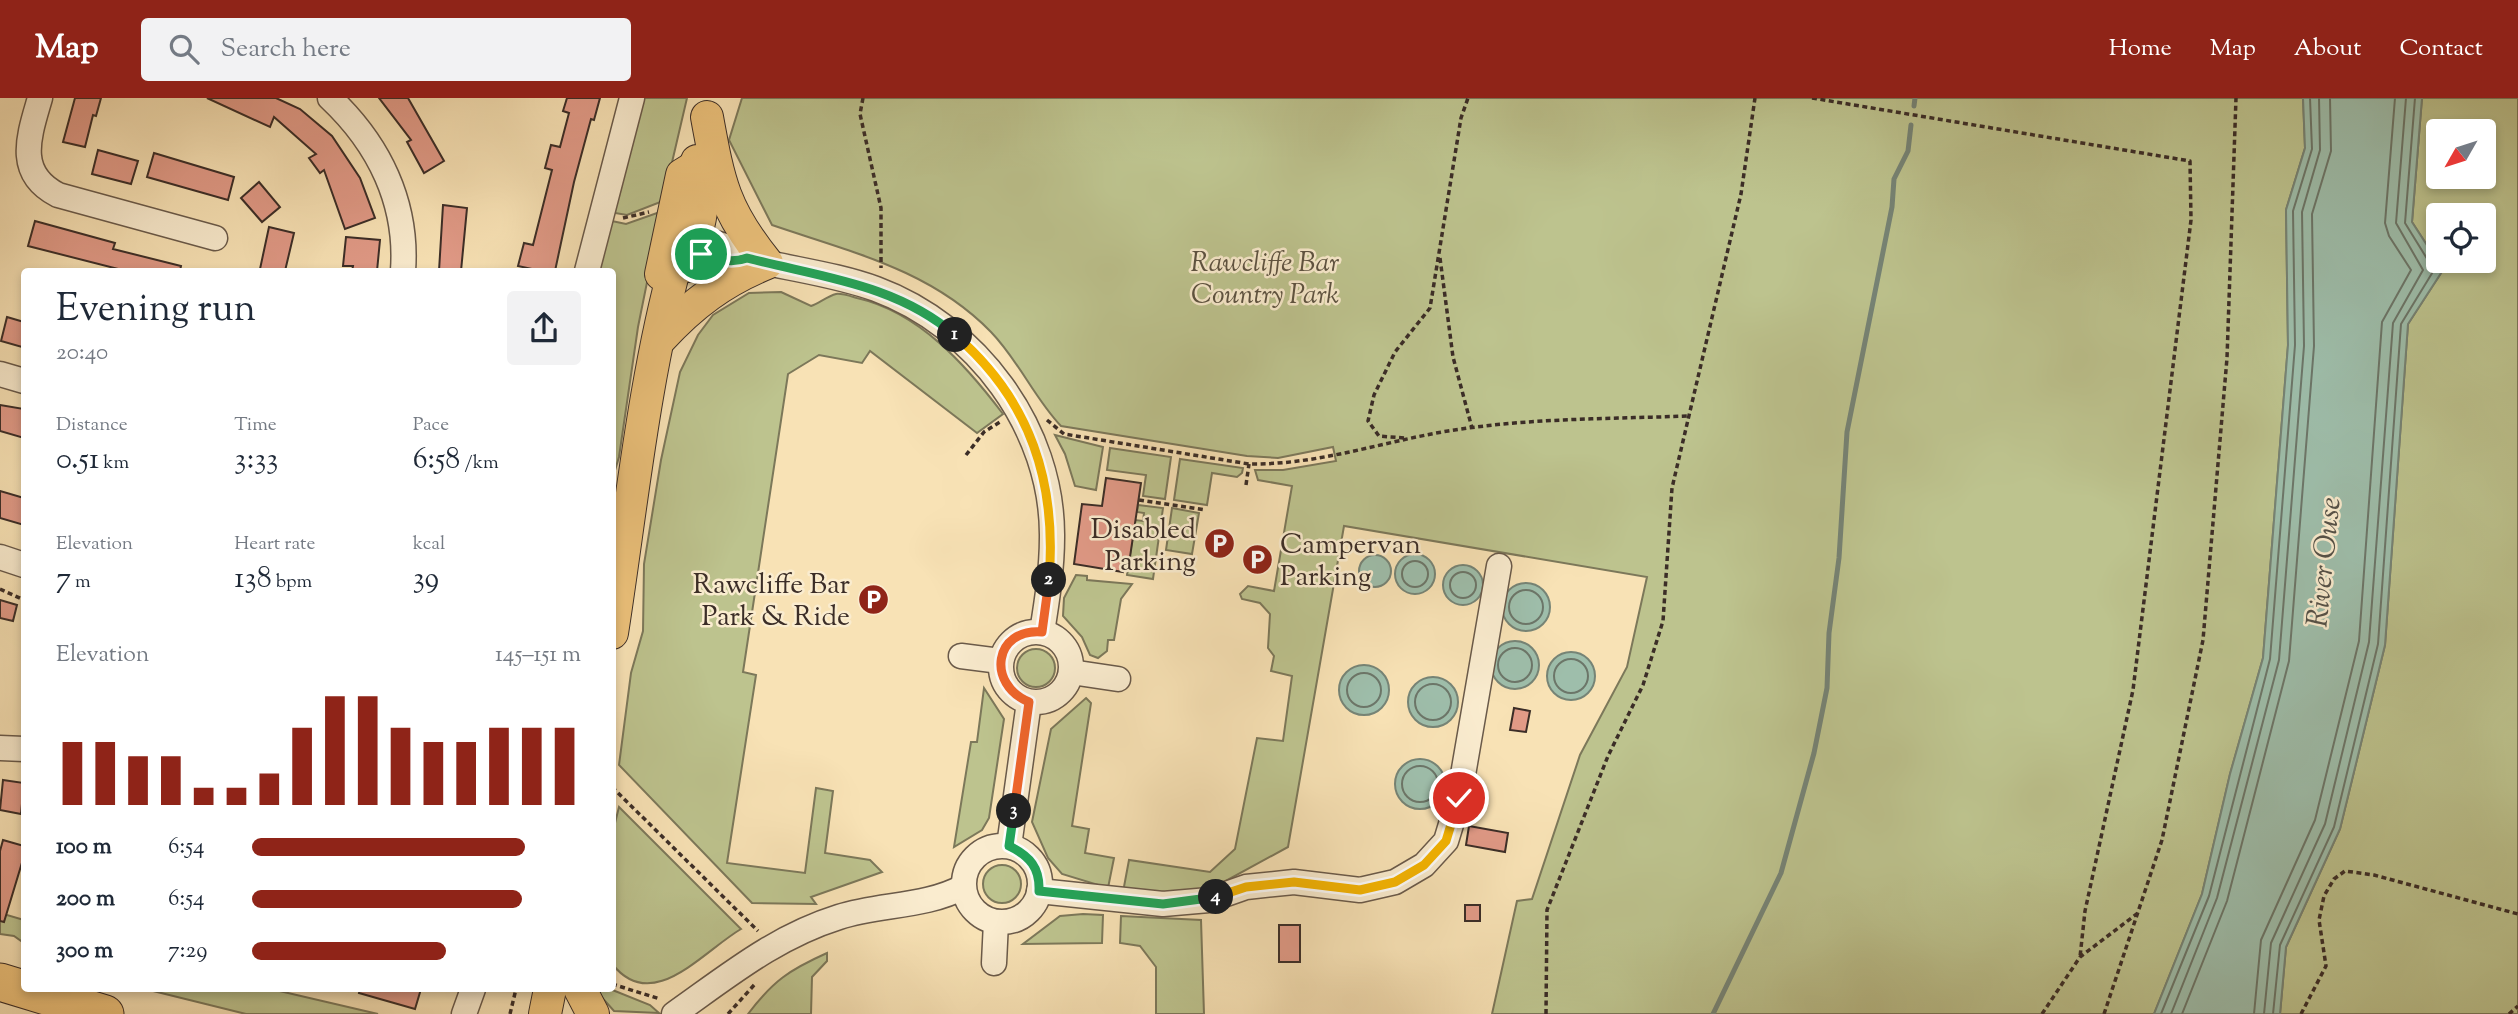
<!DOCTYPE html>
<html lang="en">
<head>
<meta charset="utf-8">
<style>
	body { margin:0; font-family:"Sorts Mill Goudy",serif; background:#f2f2f3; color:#1f2937; height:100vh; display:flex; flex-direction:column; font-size:26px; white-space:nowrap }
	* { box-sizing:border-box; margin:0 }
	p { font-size:23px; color:#747a83 }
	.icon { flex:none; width:38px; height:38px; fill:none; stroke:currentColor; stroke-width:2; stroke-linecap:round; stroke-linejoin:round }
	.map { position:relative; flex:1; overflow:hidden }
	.side { position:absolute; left:21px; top:170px; width:595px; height:724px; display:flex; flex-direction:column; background:#fff; border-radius:7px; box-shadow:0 4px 10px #0003 }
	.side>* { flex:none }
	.needle { width:46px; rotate:231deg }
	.controls { position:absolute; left:2426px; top:21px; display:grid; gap:14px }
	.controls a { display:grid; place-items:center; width:70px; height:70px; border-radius:7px; background:#fff; box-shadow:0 4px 10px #0003; font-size:35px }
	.pin { position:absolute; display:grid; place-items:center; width:60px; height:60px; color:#fff; margin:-30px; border:4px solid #fff; border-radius:50%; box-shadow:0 2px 7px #0007 }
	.km { position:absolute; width:35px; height:35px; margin:-18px; border-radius:50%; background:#222; color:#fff; font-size:19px; line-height:35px; text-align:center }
	.round { display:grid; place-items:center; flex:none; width:74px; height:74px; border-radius:7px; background:#f2f2f3 }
	.summary { display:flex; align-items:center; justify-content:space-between; height:119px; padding:0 35px }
	h1 { font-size:38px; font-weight:600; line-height:52px }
	.figures { display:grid; grid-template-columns:repeat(3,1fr); gap:10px; height:119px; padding:7px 35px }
	.figures div { display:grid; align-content:center }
	.figures b { font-size:30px; font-weight:600 }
	.figures small { font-size:19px; font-weight:400 }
	.figures p { font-size:19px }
	.chart { height:196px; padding:14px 35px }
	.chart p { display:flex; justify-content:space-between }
	.chart svg { width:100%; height:126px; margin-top:7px; stroke:#8f2418; stroke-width:6 }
	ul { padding:0 35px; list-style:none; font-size:23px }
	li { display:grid; grid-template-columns:112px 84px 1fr; align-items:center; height:52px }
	li i { height:18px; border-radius:9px; background:#8f2418 }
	header { display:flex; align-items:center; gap:42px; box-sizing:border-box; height:98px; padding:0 35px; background:#8f2418; color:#fff }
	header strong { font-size:33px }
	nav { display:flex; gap:38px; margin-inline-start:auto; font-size:24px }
	.search { width:490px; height:63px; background:#f2f2f3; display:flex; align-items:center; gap:18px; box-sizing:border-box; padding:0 24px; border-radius:7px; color:#747a83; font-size:26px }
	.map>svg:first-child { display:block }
	.green { fill:#bdc38e; stroke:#7c785a; stroke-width:2; fill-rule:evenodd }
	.water { fill:#9ebeab; stroke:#768476; stroke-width:2 }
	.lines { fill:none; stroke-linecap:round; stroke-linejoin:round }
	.shore { stroke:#6c7669; stroke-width:2 }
	.stream { stroke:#768476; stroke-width:5 }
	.building { fill:#e19a87; stroke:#3b2d27; stroke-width:2 }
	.minor-casing { stroke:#6a5a4a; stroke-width:27 }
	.major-casing { stroke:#3b2d27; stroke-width:34 }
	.highway-casing { stroke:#3b2d27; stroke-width:39 }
	.path { stroke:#3b2d27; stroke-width:3.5; stroke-dasharray:5 3.5; stroke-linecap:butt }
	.minor { stroke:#faeccf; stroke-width:24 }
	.major { stroke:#ecc17a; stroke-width:32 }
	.highway { stroke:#ecc17a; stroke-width:37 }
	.split-1-casing { stroke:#fff; stroke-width:14 }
	.split-2-casing { stroke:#fff; stroke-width:14 }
	.split-3-casing { stroke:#fff; stroke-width:14 }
	.split-4-casing { stroke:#fff; stroke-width:14 }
	.split-5-casing { stroke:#fff; stroke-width:14 }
	.split-1 { stroke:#22a559; stroke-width:9 }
	.split-2 { stroke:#f5b400; stroke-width:9 }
	.split-3 { stroke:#f0652b; stroke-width:9 }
	.split-4 { stroke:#22a559; stroke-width:9 }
	.split-5 { stroke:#f5b400; stroke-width:9 }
	.labels { text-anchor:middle; stroke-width:5; stroke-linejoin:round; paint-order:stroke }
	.park-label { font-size:28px; font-style:italic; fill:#5c5241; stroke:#faeccf }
	.poi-label { font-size:28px; fill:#3b2d27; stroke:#faeccf; text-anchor:end }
	.water-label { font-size:30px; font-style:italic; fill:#545148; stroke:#faeccf }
</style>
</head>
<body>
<header>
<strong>Map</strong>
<div class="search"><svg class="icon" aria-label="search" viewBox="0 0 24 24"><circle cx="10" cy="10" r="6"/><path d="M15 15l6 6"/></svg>Search here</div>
<nav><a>Home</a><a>Map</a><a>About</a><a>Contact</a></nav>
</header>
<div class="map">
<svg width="2518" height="916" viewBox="0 0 2518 916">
	<rect width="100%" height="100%" fill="#f8e2b5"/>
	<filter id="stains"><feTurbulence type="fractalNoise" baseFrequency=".00286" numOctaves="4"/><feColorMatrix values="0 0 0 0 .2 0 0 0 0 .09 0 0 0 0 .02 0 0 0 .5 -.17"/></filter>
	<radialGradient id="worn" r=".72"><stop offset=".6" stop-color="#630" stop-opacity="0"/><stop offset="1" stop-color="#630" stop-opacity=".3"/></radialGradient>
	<g class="green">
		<path d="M 640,0 L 687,0 L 663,103 L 627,117 L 609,114 Z"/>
		<path d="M 742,0 L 2303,0 L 2305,50 L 2286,112 L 2288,247 L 2263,560 L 2230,676 L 2202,796 L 2154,916 L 1492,916 L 1517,803 L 1532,801 L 1580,657 L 1627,569 L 1647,479 L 1344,428 L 1288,749 L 1211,791 L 1175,796 L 1123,794 L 1129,762 L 1210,774 L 1235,751 L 1257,640 L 1283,643 L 1292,578 L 1271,573 L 1274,558 L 1268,550 L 1270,516 L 1260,505 L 1242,501 L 1240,496 L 1248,488 L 1274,493 L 1292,388 L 1258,382 L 1255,372 L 1283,372 L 1336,363 L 1333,349 L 1278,360 L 1247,358 L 1061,328 C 1035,301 1019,263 991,234 C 931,172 851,154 772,127 L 729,42 Z"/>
		<path d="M 2422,0 L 2518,0 L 2518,916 L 2280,916 L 2286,849 L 2340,731 L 2385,547 L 2408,226 L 2443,172 L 2412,124 ZM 2438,33 L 2483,33 L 2483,79 L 2438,79 ZM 2438,117 L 2483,117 L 2483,163 L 2438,163 Z"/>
		<path d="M 657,115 L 661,115 L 638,229 L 619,359 L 613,379 L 612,173 L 596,173 L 607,122 L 626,126 Z"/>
		<path d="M 781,194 L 811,208 C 819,205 828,198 836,196 C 841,195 850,198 857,200 C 919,214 966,267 1003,316 L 977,335 L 870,253 L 862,265 L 819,257 L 788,276 L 743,574 L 756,577 L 727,765 L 805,775 L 816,690 L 833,693 L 825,755 L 870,762 L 882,774 L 811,799 L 816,806 L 752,805 L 619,667 L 631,575 L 643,533 L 644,466 L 661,362 L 680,274 L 698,237 L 713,217 L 749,195 Z"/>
		<path d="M 1055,337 L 1103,349 L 1096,392 L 1075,388 L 1065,356 Z"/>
		<path d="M 1110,350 L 1171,359 L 1165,401 L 1143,398 L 1146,377 L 1107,372 Z"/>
		<path d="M 1180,361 L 1243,370 L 1242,375 L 1237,379 L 1212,375 L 1207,407 L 1174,402 Z"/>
		<path d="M 1138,407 L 1163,410 L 1153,481 L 1127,477 L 1135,422 L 1143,423 L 1144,415 L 1137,414 Z"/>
		<path d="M 1172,410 L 1199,415 L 1192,456 L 1166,452 Z"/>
		<path d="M 1076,477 L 1087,478 L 1087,482 L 1132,486 L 1121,501 L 1114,542 L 1108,542 L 1107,553 L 1098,560 L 1090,557 L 1082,539 L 1063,518 L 1064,500 Z"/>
		<circle cx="1036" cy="570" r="19"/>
		<path d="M 984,590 L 1004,621 L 989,720 L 982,732 L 954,749 L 971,644 L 977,644 Z"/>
		<path d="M 1086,600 L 1091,605 L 1072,728 L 1089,731 L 1085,755 L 1114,760 L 1108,790 L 1062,776 L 1048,760 L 1032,724 L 1051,631 Z"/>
		<path d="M 619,709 L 741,831 C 702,854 653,916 613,867 L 612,737 Z"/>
		<circle cx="1002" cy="786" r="19"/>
		<path d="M 0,815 L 24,822 L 24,845 L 14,838 L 0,836 Z"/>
		<path d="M 1083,816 L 1103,817 L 1102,845 L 1023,846 L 1060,818 Z"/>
		<path d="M 1121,818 L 1201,822 L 1204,916 L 1156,916 L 1156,869 L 1140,848 L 1120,845 Z"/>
		<path d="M 827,855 L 827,863 L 812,879 L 811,916 L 748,916 C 773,883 789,872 827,855 Z"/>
		<path d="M 145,891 L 271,891 L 378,916 L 246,916 Z"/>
		<path d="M 610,891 L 650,907 L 659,915 L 614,913 L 597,894 Z"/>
	</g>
	<g class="water">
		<path d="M 2303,0 L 2422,0 L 2412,124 L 2443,172 L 2408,226 L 2385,547 L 2340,731 L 2286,849 L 2280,916 L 2154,916 L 2202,796 L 2230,676 L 2263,560 L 2288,247 L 2286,112 L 2305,50 Z"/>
		<circle cx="1415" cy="476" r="20"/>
		<circle cx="1375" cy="473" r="16"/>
		<circle cx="1463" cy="487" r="20"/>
		<circle cx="1526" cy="509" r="24"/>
		<circle cx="1515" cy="567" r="24"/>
		<circle cx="1571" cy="578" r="24"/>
		<circle cx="1364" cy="592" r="25"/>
		<circle cx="1433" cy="604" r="25"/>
		<circle cx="1420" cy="686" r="25"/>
	</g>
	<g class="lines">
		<g class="shore">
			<circle cx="1415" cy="476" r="13"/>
			<circle cx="1463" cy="487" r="13"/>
			<circle cx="1526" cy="509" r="17"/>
			<circle cx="1515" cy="567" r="17"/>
			<circle cx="1571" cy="578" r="17"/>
			<circle cx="1364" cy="592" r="17"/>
			<circle cx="1433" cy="604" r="18"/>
			<circle cx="1420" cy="686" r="18"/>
			<path d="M 2161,916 L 2209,798 L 2270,561 L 2295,247 L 2293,113 L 2312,51 L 2310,0"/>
			<path d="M 2171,916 L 2217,800 L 2279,562 L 2304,248 L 2302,114 L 2320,52 L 2319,0"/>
			<path d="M 2182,916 L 2227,803 L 2289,563 L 2314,248 L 2312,116 L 2331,53 L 2330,0"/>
			<path d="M 2254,916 L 2261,842 L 2315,722 L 2359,543 L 2382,224 L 2411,172 L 2389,138 L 2385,125 L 2395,0"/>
			<path d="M 2264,916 L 2271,845 L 2325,726 L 2369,544 L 2393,225 L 2423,172 L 2396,125 L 2406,0"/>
			<path d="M 2273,916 L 2280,847 L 2334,729 L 2378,546 L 2401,226 L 2434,172 L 2405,125 L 2415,0"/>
		</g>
		<g class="stream">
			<path d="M 1914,8 L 1915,0"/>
			<path d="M 1713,916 L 1781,775 L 1814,655 L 1827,590 L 1829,535 L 1839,460 L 1847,334 L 1892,109 L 1894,81 L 1908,53 L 1911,27"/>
		</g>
	</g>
	<g class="building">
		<path d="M 75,0 L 101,0 L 96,18 L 93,17 L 85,49 L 63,44 Z"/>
		<path d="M 207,0 L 276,0 L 300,11 L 332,38 L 360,80 L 375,120 L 345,131 L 324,72 L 320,75 L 309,60 L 316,56 L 274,19 L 270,29 Z"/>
		<path d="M 379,0 L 408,0 L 444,63 L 424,75 L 407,44 L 411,42 Z"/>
		<path d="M 567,0 L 600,0 L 594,22 L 591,21 L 574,84 L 555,173 L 541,173 L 518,168 L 524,145 L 533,147 L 552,72 L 545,70 L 551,47 L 560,49 L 569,15 L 563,13 Z"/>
		<path d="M 98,52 L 138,63 L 131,86 L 92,76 Z"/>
		<path d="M 154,55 L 234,79 L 228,102 L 147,79 Z"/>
		<path d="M 259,84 L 280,109 L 262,124 L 241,100 Z"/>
		<path d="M 443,107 L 467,110 L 461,173 L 439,173 Z"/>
		<path d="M 35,123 L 115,145 L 113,151 L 181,168 L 180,173 L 126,173 L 28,148 Z"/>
		<path d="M 269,129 L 294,135 L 285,173 L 260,171 Z"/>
		<path d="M 346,139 L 380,142 L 377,173 L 352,173 L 353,168 L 343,168 Z"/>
		<path d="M 7,219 L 24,224 L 22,249 L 1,243 Z"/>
		<path d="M 0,307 L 24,311 L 24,340 L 0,333 Z"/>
		<path d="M 1106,380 L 1141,385 L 1130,459 L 1125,459 L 1123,474 L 1074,466 L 1082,406 L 1102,408 Z"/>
		<path d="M 0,393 L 24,400 L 24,427 L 0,420 Z"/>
		<path d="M 0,502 L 17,507 L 13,523 L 0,520 Z"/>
		<path d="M 1514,610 L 1530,613 L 1526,634 L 1510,632 Z"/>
		<path d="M 3,682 L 24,685 L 21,716 L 0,712 Z"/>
		<path d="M 1469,728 L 1508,735 L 1505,754 L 1466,747 Z"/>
		<path d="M 3,742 L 24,748 L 24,758 L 4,824 L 0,823 L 0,753 Z"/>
		<rect x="1465" y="807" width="15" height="16"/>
		<rect x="1279" y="827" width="21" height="37"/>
		<path d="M 360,891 L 421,891 L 415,911 L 359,895 Z"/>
	</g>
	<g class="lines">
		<defs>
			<g id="minor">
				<path d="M 40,0 C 29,38 15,75 58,97 L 215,140"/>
				<path d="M 330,0 C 379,46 408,105 403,173"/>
				<path d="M 747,160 C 728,167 707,162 693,148 L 705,142 L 739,152 L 747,160 C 789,171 835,176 876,191 C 976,228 1053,330 1052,439 C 1052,471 1047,503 1042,534"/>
				<path d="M 587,173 L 632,0"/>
				<path d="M 0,276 L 24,283"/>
				<path d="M 0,459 L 24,467"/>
				<circle cx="1036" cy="569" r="35"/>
				<path d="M 961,558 L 1000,563"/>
				<path d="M 1071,574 L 1118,581"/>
				<path d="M 0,650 L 24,651"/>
				<path d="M 1009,748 L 1029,604"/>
				<circle cx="1002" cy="786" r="38"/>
				<path d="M 1039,793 L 1163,806 L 1209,802 L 1246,789 L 1294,784 L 1360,792 L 1395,784 L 1424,767 L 1446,743 L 1459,700 L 1499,468"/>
				<path d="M 994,865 L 996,824"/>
				<path d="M 464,916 L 473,891"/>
				<path d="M 674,916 C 728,878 775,839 839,819 C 880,806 926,809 963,789"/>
			</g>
			<g id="major">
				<path d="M 687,168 C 696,138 711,97 695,69 L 697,63"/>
				<path d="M 661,176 L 682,77 L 695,69"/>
				<path d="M 660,241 C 692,206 723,183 767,165 C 724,112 719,85 707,19"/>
				<path d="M 612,535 C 631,413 644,279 677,161 L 680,155 L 693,148"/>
				<path d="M 580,891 L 593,916"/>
				<path d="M 545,916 L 550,891"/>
			</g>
			<path id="highway" d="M 0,884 L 105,916"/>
		</defs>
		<use href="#minor" class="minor-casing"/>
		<use href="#major" class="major-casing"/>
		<use href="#highway" class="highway-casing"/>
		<g class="path">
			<path d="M 863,0 L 860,16 L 881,110 L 881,170"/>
			<path d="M 1812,0 L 2190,63 L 2191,122 L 2133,592 L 2085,813 L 2080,859"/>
			<path d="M 623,120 L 649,114"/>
			<path d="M 1440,160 L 1453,259 L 1472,330"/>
			<path d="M 1047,322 L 1064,336 L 1249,366 C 1318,367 1381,344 1448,333 C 1528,320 1608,321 1688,318"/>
			<path d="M 1404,340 L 1379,338 L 1368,323 L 1374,297 L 1395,254 L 1430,210 L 1461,20 L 1468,0"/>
			<path d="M 966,357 L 984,334 L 1000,324"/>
			<path d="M 1246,387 L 1249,366"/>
			<path d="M 1139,402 L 1206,412"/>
			<path d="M 0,491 L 24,502"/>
			<path d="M 612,689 L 758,833"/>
			<path d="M 612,886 L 660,901"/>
			<path d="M 510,916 L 516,891"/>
			<path d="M 728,916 L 755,886"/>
			<path d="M 1546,916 L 1547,812 L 1608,658 L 1643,587 L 1663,523 L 1672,390 L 1741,96 L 1755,0"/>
			<path d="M 2042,916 L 2080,859 L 2138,815"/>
			<path d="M 2104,916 L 2162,742 L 2203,542 L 2227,260 L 2236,0"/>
			<path d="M 2301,916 L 2326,868 L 2319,822 L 2324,798 L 2334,781 L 2345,773 L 2374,777 L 2518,816"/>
			<path d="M 2509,916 L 2518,908"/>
		</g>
		<use href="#minor" class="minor"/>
		<use href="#major" class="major"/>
		<use href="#highway" class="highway"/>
	</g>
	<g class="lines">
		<defs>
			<path id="split-1" d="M 701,156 C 717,161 730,166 747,160 C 820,179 896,186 955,237"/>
			<path id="split-2" d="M 955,237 C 1031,302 1057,385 1049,482"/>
			<path id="split-3" d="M 1014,713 L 1029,604 C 986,586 994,530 1042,534 L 1049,482"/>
			<path id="split-4" d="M 1014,713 L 1009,748 C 1030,758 1040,770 1039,793 L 1163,806 L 1216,799"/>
			<path id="split-5" d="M 1216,799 L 1246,789 L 1294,784 L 1360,792 L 1395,784 L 1424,767 L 1446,743 L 1459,700"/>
		</defs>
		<use href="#split-1" class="split-1-casing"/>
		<use href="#split-2" class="split-2-casing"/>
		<use href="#split-3" class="split-3-casing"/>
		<use href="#split-4" class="split-4-casing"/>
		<use href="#split-5" class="split-5-casing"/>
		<use href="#split-1" class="split-1"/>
		<use href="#split-2" class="split-2"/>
		<use href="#split-3" class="split-3"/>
		<use href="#split-4" class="split-4"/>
		<use href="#split-5" class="split-5"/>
	</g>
	<defs>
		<symbol id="parking-disc" viewBox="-11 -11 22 22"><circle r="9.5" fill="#8f2418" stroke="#faeccf"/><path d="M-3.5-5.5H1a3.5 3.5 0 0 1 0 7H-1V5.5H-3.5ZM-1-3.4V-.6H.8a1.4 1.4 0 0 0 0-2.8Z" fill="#fff"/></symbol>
	</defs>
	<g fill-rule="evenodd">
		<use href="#parking-disc" x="1202" y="428" width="35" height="35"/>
		<use href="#parking-disc" x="1240" y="444" width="35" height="35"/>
		<use href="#parking-disc" x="856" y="484" width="35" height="35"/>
	</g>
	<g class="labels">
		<g class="park-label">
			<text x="1265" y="173">Rawcliffe Bar<tspan x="1265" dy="32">Country Park</tspan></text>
		</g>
		<g class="poi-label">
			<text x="1196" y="440">Disabled<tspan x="1196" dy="32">Parking</tspan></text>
			<text x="1280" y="455" text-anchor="start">Campervan<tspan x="1280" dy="32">Parking</tspan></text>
			<text x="850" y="495">Rawcliffe Bar<tspan x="850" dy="32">Park &amp; Ride</tspan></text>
		</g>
		<g class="water-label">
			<text transform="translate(2323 464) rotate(-84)" y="10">River Ouse</text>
		</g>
	</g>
	<rect width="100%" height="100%" filter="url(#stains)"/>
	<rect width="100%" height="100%" fill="url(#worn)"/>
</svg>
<div class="controls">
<a><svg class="needle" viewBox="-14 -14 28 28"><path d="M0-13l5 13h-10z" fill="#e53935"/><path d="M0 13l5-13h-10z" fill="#747a83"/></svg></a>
<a><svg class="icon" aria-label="locate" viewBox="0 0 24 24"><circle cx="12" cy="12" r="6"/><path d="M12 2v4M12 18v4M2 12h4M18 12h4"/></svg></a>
</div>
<div class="pin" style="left:701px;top:156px;background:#1e9e55"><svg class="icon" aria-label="arrive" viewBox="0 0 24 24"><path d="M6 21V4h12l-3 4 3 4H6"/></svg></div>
<div class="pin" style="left:1459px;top:700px;background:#d93025"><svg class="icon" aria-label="check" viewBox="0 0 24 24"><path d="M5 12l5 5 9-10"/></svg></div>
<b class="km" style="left:955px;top:237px">1</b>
<b class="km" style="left:1049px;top:482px">2</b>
<b class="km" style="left:1014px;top:713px">3</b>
<b class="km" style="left:1216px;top:799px">4</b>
<section class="side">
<div class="summary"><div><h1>Evening run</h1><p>20:40</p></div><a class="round"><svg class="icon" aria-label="share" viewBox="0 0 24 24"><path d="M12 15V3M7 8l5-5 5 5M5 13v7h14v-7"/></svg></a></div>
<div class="figures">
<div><p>Distance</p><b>0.51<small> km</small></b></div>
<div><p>Time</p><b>3:33</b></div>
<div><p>Pace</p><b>6:58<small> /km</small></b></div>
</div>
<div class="figures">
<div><p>Elevation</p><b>7<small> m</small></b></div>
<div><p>Heart rate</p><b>138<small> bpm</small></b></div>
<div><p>kcal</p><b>39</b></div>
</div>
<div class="chart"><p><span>Elevation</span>145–151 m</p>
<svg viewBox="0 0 160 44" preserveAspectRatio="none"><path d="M5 44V22M15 44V22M25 44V27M35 44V27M45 44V38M55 44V38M65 44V33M75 44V17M85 44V6M95 44V6M105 44V17M115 44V22M125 44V22M135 44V17M145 44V17M155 44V17"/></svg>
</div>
<ul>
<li><b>100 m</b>6:54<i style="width:83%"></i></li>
<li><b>200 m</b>6:54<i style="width:82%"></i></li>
<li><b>300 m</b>7:29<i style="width:59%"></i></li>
</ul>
</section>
</div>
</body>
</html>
